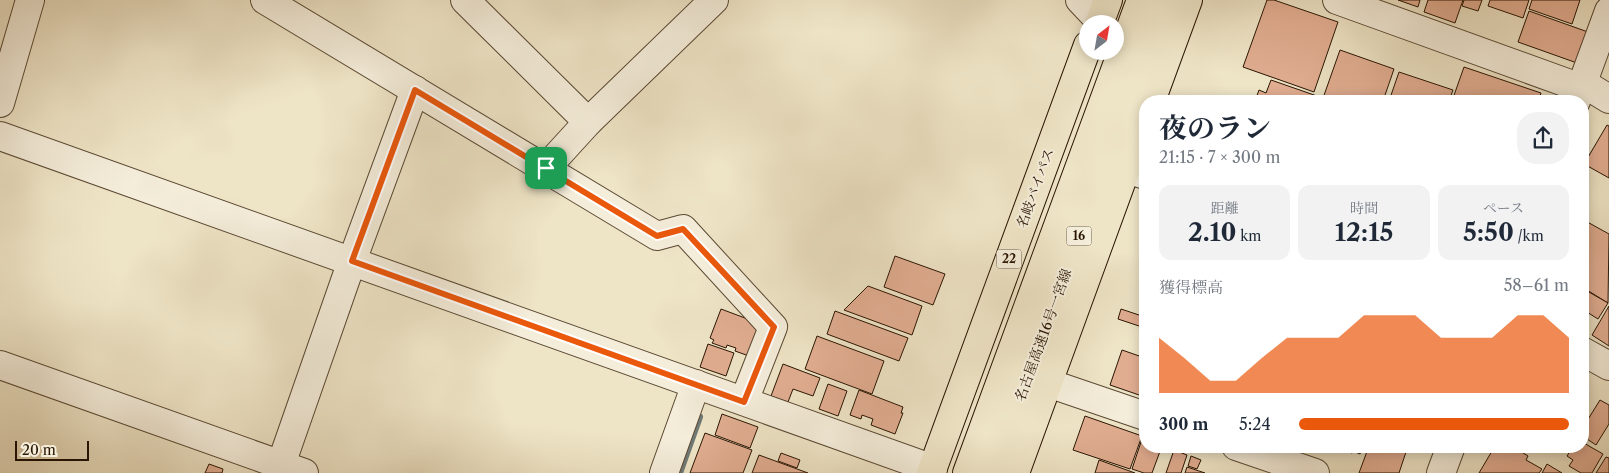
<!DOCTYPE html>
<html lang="ja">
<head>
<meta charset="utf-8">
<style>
	body { margin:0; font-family:"Libre Caslon Text","Noto Serif JP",serif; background:#f2f2f3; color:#1f2937; height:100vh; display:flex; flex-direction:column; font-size:19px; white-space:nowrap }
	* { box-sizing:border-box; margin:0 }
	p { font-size:16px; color:#747a83 }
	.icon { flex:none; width:28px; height:28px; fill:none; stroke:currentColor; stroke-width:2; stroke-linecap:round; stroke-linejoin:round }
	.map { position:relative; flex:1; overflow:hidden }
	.panel { position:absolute; left:1139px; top:95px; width:450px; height:358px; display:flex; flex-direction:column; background:#fff; border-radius:20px; box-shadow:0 2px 12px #0003 }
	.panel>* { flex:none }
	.needle { width:32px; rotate:31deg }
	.tools { position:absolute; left:1079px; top:15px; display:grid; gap:10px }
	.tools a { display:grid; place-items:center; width:45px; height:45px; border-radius:50%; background:#fff; box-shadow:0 2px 12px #0003; font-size:25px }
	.scale { position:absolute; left:15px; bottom:12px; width:74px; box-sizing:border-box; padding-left:5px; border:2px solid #2a1502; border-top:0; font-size:14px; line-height:18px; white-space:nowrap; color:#2a1502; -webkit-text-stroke:4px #f4edda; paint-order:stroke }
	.pin { position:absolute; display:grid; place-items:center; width:42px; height:42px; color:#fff; margin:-21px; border-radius:10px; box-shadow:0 2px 8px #0006 }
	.round { display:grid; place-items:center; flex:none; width:52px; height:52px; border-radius:20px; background:#f2f2f3 }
	.headline { display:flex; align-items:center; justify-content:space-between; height:85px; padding:0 20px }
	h1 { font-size:28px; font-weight:700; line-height:38px }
	.metrics { display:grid; grid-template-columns:repeat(3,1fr); gap:8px; height:85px; padding:5px 20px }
	.metrics div { display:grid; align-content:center; border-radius:12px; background:#f2f2f3; text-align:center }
	.metrics b { font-size:25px; font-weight:700 }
	.metrics small { font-size:14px; font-weight:400 }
	.metrics p { font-size:14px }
	.chart { height:140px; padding:10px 20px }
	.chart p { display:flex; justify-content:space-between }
	.chart svg { width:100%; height:90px; margin-top:5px; fill:#ea580c; opacity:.7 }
	ul { padding:0 20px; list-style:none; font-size:16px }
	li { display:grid; grid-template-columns:80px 60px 1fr; align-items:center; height:38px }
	li i { height:12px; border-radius:6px; background:#ea580c }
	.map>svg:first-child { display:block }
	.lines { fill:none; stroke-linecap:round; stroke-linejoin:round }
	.stream { stroke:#707975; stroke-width:8 }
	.building { fill:#e1ad91; stroke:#2a1502 }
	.minor-casing { stroke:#5b4933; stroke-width:30 }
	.highway-casing { stroke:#2a1502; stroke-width:30 }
	.minor { stroke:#f4edda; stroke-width:28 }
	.highway { stroke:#eee4c6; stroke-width:28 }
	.route-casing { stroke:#fff; stroke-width:10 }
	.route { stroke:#ea580c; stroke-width:6 }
	.labels { text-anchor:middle; stroke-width:4; stroke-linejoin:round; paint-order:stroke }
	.shield { fill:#f4edda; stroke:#675643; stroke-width:1 }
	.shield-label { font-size:12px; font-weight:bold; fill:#2a1502 }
	.street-label { font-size:14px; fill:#2a1502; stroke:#f4edda }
</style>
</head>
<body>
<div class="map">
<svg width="1609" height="473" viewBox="0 0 1609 473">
	<rect width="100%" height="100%" fill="#eee4c6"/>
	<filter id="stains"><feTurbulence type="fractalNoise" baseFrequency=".004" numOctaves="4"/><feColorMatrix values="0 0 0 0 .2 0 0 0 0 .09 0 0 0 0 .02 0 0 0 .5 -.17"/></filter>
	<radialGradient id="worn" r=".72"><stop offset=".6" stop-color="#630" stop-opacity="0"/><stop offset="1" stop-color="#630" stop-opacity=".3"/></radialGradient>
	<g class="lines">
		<path class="stream" d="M 679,473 L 699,417"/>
	</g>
	<g class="building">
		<path d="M 1267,0 L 1274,0 L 1338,22 L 1314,92 L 1243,67 Z"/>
		<path d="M 1398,0 L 1420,0 L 1418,7 Z"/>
		<path d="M 1428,0 L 1463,0 L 1455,23 L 1424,12 Z"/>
		<path d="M 1464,0 L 1482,0 L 1478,11 L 1462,6 Z"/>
		<path d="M 1490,0 L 1529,0 L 1523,18 L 1488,6 Z"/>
		<path d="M 1532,0 L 1580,0 L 1572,24 L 1529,9 Z"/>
		<path d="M 1529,11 L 1588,32 L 1577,63 L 1518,42 Z"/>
		<path d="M 1340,50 L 1394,69 L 1383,101 L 1322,101 Z"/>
		<path d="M 1464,67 L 1541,93 L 1538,101 L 1452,101 Z"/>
		<path d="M 1399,72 L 1453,90 L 1449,101 L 1389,101 Z"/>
		<path d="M 1271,80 L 1317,96 L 1316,101 L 1255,101 L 1259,90 L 1266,93 Z"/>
		<path d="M 1607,125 L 1609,126 L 1609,178 L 1584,164 Z"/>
		<path d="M 1582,219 L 1609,234 L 1608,303 L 1582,287 Z"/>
		<path d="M 895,256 L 945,274 L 933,305 L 884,287 Z"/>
		<path d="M 868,286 L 922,306 L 912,335 L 844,310 Z"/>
		<path d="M 1582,288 L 1608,303 L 1598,319 L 1582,309 Z"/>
		<path d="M 1609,306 L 1609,346 L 1592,335 Z"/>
		<path d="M 721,309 L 761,324 L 749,356 L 735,351 L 736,348 L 727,345 L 726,348 L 712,343 L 714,340 L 710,338 Z"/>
		<path d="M 1121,309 L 1145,317 L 1145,328 L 1118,319 Z"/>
		<path d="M 835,311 L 908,338 L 899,361 L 827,334 Z"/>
		<path d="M 817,336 L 884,361 L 872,394 L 805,369 Z"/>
		<path d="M 708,344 L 734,353 L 726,376 L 700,367 Z"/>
		<path d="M 1122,350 L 1145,358 L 1145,397 L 1110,385 Z"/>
		<path d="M 783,364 L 820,378 L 813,396 L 793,389 L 788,402 L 771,396 Z"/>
		<path d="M 828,384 L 847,391 L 838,416 L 819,409 Z"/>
		<path d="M 859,390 L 903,407 L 901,413 L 903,413 L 895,434 L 871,425 L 873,419 L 862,415 L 861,419 L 850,415 Z"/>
		<path d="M 1600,400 L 1609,405 L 1609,424 L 1596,445 L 1587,439 L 1588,437 L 1582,434 L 1582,429 Z"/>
		<path d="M 722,414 L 758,427 L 750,448 L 715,435 Z"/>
		<path d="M 1085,416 L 1142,436 L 1130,469 L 1073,450 Z"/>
		<path d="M 705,433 L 752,450 L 743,473 L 690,473 Z"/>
		<path d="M 1143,436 L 1145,437 L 1145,446 L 1162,446 L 1152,473 L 1144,473 L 1132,469 Z"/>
		<path d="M 1582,442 L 1603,454 L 1592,473 L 1581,473 L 1569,466 L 1573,460 L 1567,456 L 1573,446 L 1582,446 Z"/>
		<path d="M 1339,446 L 1363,446 L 1360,454 L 1353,451 L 1352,453 L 1338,448 Z"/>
		<path d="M 1369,446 L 1408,446 L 1399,473 L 1359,473 Z"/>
		<path d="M 1495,446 L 1503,446 L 1512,452 L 1515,448 L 1528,456 L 1526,460 L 1542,469 L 1539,473 L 1479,473 Z"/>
		<path d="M 1174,450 L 1187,455 L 1181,473 L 1166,473 Z"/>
		<path d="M 781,453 L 800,460 L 797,468 L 778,461 Z"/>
		<path d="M 759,455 L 808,473 L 752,473 Z"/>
		<path d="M 1191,456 L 1201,460 L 1197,469 L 1188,466 Z"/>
		<path d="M 1606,457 L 1609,458 L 1609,473 L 1596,473 Z"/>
		<path d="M 1099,460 L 1135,473 L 1095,473 Z"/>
		<path d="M 209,464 L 223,469 L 222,473 L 205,473 Z"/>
		<path d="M 1547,464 L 1562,473 L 1542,473 Z"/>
		<path d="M 1187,467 L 1205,473 L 1185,473 Z"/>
	</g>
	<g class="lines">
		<defs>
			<g id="minor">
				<path d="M 265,0 L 657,236 L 683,229 L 773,327 L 744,401"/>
				<path d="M 465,0 L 588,122"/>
				<path d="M 1080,0 L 1097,18"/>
				<path d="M 1337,0 L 1581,88"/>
				<path d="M 1583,83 L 1609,99"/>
				<path d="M 1576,101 L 1609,11"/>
				<path d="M 0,103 L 30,0"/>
				<path d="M 0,136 L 933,469"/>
				<path d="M 546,168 L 588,122 L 714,0"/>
				<path d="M 1126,169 L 1145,175"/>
				<path d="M 1582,351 L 1609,366"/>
				<path d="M 0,365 L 304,473"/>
				<path d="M 1048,383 L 1145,416"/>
				<path d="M 1236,446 L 1315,473"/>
				<path d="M 278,473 L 352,261 L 415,90"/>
				<path d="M 664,473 L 696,384"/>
				<path d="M 1441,473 L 1451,446"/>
			</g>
			<g id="highway">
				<path d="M 1099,24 L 1108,0"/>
				<path d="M 1151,101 L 1188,0"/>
				<path d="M 931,473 L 1088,45"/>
				<path d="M 967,473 L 1141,0"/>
				<path d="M 993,473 L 1166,0"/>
				<path d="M 1015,473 L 1145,117"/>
			</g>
		</defs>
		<use href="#minor" class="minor-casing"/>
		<use href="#highway" class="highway-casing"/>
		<use href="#minor" class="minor"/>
		<use href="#highway" class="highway"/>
	</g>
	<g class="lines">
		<defs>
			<path id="route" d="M 415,90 L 657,236 L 683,229 L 774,327 L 744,402 L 352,261 Z"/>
		</defs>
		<use href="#route" class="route-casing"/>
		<use href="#route" class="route"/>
	</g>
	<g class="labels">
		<g class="shield">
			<rect x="1066.5" y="226.5" width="25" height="19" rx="4"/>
			<rect x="996.5" y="249.5" width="25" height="19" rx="4"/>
		</g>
		<g class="shield-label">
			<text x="1079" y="240">16</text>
			<text x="1009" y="263">22</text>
		</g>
		<g class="street-label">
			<text transform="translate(1035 188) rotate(-70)" y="5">名岐バイパス</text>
			<text transform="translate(1043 335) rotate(-70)" y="5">名古屋高速16号一宮線</text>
		</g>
	</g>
	<rect width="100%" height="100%" filter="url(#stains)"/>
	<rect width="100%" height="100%" fill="url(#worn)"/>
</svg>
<div class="tools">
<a><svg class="needle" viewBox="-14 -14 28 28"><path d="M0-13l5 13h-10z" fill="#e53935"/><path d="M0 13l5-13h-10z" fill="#747a83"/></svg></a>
</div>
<div class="scale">20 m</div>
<div class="pin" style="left:546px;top:168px;background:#1e9e55"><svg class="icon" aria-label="arrive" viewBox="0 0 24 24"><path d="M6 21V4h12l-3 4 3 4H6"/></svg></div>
<section class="panel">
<div class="headline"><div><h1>夜のラン</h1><p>21:15 · 7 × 300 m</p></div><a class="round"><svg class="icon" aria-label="share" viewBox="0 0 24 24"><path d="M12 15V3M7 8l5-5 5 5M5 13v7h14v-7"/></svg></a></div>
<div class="metrics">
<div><p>距離</p><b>2.10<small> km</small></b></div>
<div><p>時間</p><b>12:15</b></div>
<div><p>ペース</p><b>5:50<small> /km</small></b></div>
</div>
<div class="chart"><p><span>獲得標高</span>58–61 m</p>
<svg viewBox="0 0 160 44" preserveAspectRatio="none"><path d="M0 44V17L10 27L20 38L30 38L40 27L50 17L60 17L70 17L80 6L90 6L100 6L110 17L120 17L130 17L140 6L150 6L160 17V44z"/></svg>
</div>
<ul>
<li><b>300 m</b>5:24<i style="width:100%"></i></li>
</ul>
</section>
</div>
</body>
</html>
